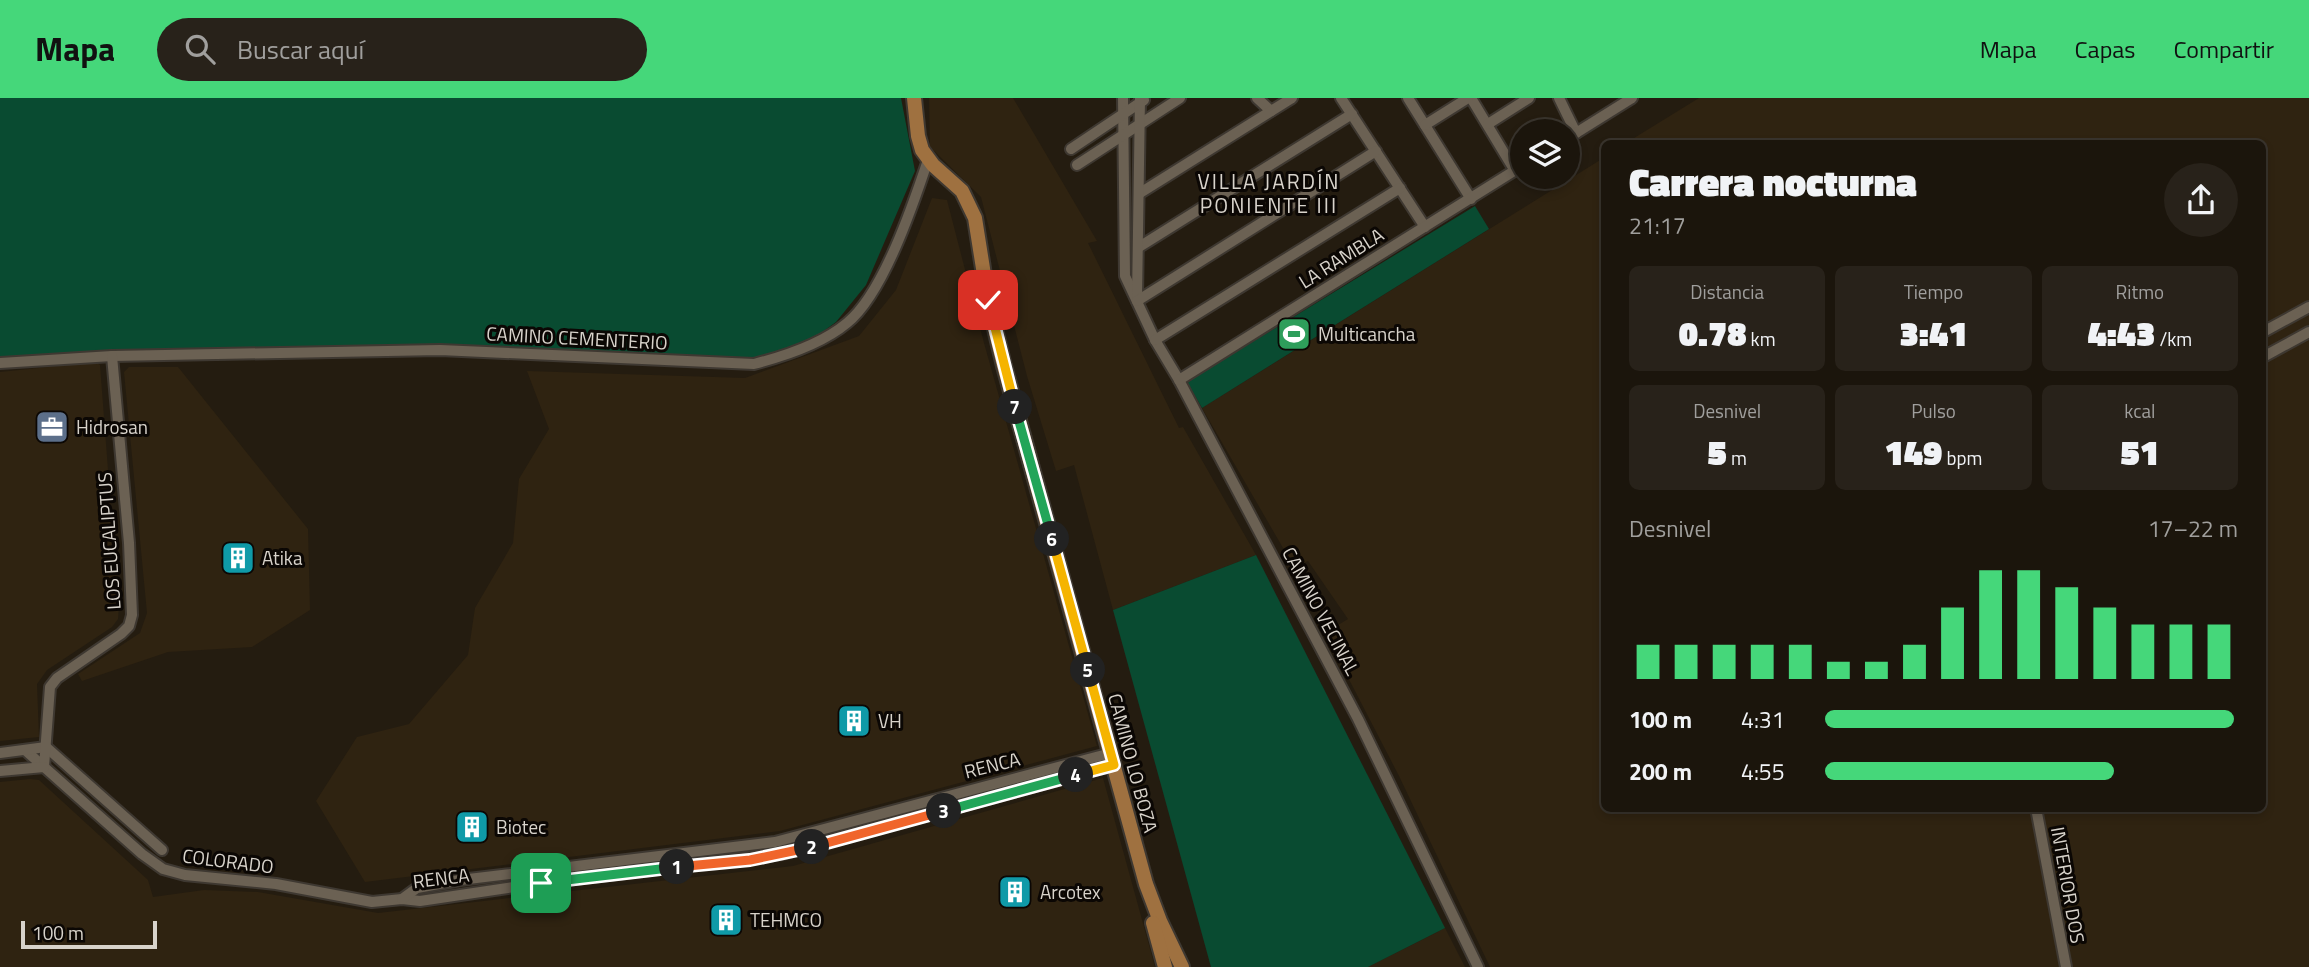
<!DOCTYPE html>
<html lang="es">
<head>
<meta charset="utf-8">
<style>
	body { margin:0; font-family:"Titillium Web",sans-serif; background:#28221a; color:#f1f3f6; height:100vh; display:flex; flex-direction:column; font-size:26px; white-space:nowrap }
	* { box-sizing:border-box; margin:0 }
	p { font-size:23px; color:#a09f9d }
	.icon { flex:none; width:38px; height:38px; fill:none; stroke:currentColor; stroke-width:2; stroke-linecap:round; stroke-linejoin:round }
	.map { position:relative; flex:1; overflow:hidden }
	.panel { position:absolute; left:1601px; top:42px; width:665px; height:672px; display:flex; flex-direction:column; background:#1b150c; border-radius:10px; box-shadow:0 4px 10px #0003,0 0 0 2px #39342d }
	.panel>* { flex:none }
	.controls { position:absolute; left:1510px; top:21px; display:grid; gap:14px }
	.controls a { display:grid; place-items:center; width:70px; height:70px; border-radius:50%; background:#1b150c; box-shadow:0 4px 10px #0003,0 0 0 2px #39342d; font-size:35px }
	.scale { position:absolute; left:21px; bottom:18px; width:136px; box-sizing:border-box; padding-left:7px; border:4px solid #d8d3cb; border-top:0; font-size:19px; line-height:24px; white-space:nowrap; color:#d8d3cb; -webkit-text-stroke:5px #0b0704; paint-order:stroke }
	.pin { position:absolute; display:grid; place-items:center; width:60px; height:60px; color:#fff; margin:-30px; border-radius:14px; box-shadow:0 4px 10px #0006 }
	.km { position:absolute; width:35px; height:35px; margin:-18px; border-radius:50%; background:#222; color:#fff; font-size:19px; line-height:35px; text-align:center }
	.round { display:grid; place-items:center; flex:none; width:74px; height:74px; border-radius:37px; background:#28221a }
	.overview { display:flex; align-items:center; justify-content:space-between; height:119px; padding:0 28px }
	h1 { font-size:38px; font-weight:800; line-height:52px }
	.stats { display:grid; grid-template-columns:repeat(3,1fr); gap:10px; height:119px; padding:7px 28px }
	.stats div { display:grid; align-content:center; border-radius:10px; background:#28221a; text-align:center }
	.stats b { font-size:35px; font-weight:800 }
	.stats small { font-size:19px; font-weight:400 }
	.stats p { font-size:19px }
	.chart { height:196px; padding:14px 28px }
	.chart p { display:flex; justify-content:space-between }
	.chart svg { width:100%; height:126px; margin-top:7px; stroke:#45d77a; stroke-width:6 }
	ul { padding:0 28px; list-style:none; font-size:23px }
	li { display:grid; grid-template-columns:112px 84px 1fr; align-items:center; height:52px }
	li i { height:18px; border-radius:9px; background:#45d77a }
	header { display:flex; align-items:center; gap:42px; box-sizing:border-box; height:98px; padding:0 35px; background:#45d77a; color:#111 }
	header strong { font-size:33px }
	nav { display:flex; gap:38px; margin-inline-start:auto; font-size:24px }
	.search { width:490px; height:63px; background:#28221a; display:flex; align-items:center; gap:18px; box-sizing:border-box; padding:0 24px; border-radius:38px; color:#a09f9d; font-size:26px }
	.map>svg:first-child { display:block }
	.built { fill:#2f2311 }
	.green { fill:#094b31 }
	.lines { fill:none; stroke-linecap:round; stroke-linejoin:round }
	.minor-casing { stroke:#3e3831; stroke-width:14 }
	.major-casing { stroke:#3e3831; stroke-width:18 }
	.minor { stroke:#6b6153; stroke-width:10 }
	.major { stroke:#9f7140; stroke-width:14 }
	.split-1-casing { stroke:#fff; stroke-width:14 }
	.split-2-casing { stroke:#fff; stroke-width:14 }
	.split-3-casing { stroke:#fff; stroke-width:14 }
	.split-4-casing { stroke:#fff; stroke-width:14 }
	.split-5-casing { stroke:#fff; stroke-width:14 }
	.split-6-casing { stroke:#fff; stroke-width:14 }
	.split-7-casing { stroke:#fff; stroke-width:14 }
	.split-8-casing { stroke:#fff; stroke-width:14 }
	.split-1 { stroke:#22a559; stroke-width:9 }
	.split-2 { stroke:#f0652b; stroke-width:9 }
	.split-3 { stroke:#f0652b; stroke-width:9 }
	.split-4 { stroke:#22a559; stroke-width:9 }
	.split-5 { stroke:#f5b400; stroke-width:9 }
	.split-6 { stroke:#f5b400; stroke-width:9 }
	.split-7 { stroke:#22a559; stroke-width:9 }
	.split-8 { stroke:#f5b400; stroke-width:9 }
	.labels { text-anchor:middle; stroke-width:6; stroke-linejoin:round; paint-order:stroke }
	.street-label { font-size:19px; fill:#d8d3cb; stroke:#0b0704 }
	.poi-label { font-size:19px; fill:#d8d3cb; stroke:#0b0704; text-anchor:start }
	.neighbourhood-label { font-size:21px; letter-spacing:2px; fill:#d8d3cb; stroke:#0b0704 }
</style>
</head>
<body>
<header>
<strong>Mapa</strong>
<div class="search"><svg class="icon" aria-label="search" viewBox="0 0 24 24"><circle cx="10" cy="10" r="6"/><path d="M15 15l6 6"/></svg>Buscar aquí</div>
<nav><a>Mapa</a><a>Capas</a><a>Compartir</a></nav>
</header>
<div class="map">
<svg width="2309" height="869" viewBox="0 0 2309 869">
	<rect width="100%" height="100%" fill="#241c10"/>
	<g class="built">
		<path d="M 929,0 L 1013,0 L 1097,143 L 1088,145 L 1179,330 L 1183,329 L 1256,457 L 1113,512 L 1074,367 L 1056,373 L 1027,278 L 981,99 L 930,49 Z"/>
		<path d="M 1699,0 L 2309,0 L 2309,869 L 1490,869 L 1399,678 L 1325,535 L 1348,521 L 1308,463 L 1294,469 L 1202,310 L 1605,59 L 1605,710 L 2263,710 L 2263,46 L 1626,45 Z"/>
		<path d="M 932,100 L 947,102 L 984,245 L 1097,648 L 780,733 L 365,784 L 316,703 L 357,639 L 409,626 L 468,557 L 475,510 L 513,445 L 519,381 L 549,331 L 527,273 L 745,280 L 859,238 L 896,192 Z"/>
		<path d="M 96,264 L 100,267 L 113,437 L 111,438 L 112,455 L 115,456 L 119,507 L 118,521 L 112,529 L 47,572 L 37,586 L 39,639 L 0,643 L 0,274 Z"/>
		<path d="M 129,269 L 178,269 L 308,431 L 310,512 L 252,549 L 168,554 L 82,583 L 78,576 L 140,535 L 147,515 L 124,274 Z"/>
		<path d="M 1103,680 L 1155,869 L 0,869 L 0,684 L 30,681 L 39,682 L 148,782 L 153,799 L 204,792 L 258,794 L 378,815 L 793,768 Z"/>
		<path d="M 1445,830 L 1465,869 L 1368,869 Z"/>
	</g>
	<g class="green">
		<path d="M 0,0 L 901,0 L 915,73 L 866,187 L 836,224 L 817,238 L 770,260 L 740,263 L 443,247 L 0,262 Z"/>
		<path d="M 1475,108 L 1489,131 L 1202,310 L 1187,284 Z"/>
		<path d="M 1256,457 L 1445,830 L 1368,869 L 1211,869 L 1113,512 Z"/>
	</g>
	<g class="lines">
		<defs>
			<g id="minor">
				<path d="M 1123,0 L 1125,178 L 1155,242 L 1179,282 L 1358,621 L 1478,869"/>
				<path d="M 1257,0 L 1271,13"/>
				<path d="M 1341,0 L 1425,129"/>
				<path d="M 1408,0 L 1471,101"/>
				<path d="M 1471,0 L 1515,73"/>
				<path d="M 1559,0 L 1576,35"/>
				<path d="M 1488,26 L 1529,0"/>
				<path d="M 1425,27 L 1468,0"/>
				<path d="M 1568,40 L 1632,0"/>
				<path d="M 1071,51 L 1144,2"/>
				<path d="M 1077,67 L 1180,0"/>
				<path d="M 1140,95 L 1292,0"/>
				<path d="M 1139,149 L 1352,16"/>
				<path d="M 1137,200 L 1140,0"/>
				<path d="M 1137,203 L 1376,53"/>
				<path d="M 2263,234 L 2309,209"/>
				<path d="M 1155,242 L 1400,90"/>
				<path d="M 2263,259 L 2309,234"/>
				<path d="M 0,265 L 112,258 L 440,252 L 754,266 C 785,258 822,246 847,225 C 883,196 913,107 928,62"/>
				<path d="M 1179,282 L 1522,68"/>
				<path d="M 25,652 L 142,756 L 163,771 L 185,777 L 276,786 L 372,804 L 402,801 L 420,803 L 541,785 L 782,756 L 1114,667"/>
				<path d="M 0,655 L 46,649 L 162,752"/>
				<path d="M 44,669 L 50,589 L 57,580 L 121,536 L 129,528 L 132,517 L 129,445 L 112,258"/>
				<path d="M 0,673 L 44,669"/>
				<path d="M 2036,710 L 2066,869"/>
				<path d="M 402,801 L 417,790 L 460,782 L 775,744 L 1111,655"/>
			</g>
			<g id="major">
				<path d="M 914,0 L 918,38 L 922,52 L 933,67 L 962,93 L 975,120 L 988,202 L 1004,268 L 1146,786 L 1160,823 L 1182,869"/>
				<path d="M 1153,825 L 1165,869"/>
			</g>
		</defs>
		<use href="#minor" class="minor-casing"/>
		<use href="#major" class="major-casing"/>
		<use href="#minor" class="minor"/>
		<use href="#major" class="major"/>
	</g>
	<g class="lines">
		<defs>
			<path id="split-1" d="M 541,785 L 677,769"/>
			<path id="split-2" d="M 677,769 L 750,762 L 812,749"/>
			<path id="split-3" d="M 812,749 L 944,713"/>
			<path id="split-4" d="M 944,713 L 1076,677"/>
			<path id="split-5" d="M 1076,677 L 1114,667 L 1088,572"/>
			<path id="split-6" d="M 1052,441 L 1088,572"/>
			<path id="split-7" d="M 1015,309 L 1052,441"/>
			<path id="split-8" d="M 988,202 L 1015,309"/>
		</defs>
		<use href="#split-1" class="split-1-casing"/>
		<use href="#split-2" class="split-2-casing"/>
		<use href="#split-3" class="split-3-casing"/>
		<use href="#split-4" class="split-4-casing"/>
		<use href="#split-5" class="split-5-casing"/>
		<use href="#split-6" class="split-6-casing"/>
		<use href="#split-7" class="split-7-casing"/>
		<use href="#split-8" class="split-8-casing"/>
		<use href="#split-1" class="split-1"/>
		<use href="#split-2" class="split-2"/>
		<use href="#split-3" class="split-3"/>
		<use href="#split-4" class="split-4"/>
		<use href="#split-5" class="split-5"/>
		<use href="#split-6" class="split-6"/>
		<use href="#split-7" class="split-7"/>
		<use href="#split-8" class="split-8"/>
	</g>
	<defs>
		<symbol id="stadium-square" viewBox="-11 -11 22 22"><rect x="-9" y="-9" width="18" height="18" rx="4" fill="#2e9e5b" stroke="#0b0704"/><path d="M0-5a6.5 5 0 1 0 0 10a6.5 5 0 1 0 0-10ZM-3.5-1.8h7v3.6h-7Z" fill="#fff"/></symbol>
		<symbol id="office-square" viewBox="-11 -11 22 22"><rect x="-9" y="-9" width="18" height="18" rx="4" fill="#5c6f8a" stroke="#0b0704"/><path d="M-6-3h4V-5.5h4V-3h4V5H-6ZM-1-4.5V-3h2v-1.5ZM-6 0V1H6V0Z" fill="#fff"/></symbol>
		<symbol id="building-square" viewBox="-11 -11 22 22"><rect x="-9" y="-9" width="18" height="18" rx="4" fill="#0f9aa8" stroke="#0b0704"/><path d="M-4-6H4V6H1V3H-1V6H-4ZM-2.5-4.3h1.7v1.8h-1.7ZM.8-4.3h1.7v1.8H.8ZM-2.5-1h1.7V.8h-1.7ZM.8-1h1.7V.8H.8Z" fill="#fff"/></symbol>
	</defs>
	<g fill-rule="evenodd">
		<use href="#stadium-square" x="1275" y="217" width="38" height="38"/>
		<use href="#office-square" x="33" y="310" width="38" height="38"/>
		<use href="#building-square" x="219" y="441" width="38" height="38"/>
		<use href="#building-square" x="835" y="604" width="38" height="38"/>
		<use href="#building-square" x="453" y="710" width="38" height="38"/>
		<use href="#building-square" x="996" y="775" width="38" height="38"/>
		<use href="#building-square" x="707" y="803" width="38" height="38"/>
	</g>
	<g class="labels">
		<g class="street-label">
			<text transform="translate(1341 160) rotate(-32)" y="7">LA RAMBLA</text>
			<text transform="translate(577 240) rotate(3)" y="7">CAMINO CEMENTERIO</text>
			<text transform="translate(109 443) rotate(-94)" y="7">LOS EUCALIPTUS</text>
			<text transform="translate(1321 513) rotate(62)" y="7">CAMINO VECINAL</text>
			<text transform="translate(1133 665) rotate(75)" y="7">CAMINO LO BOZA</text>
			<text transform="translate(992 667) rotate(-14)" y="7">RENCA</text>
			<text transform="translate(228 763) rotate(7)" y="7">COLORADO</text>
			<text transform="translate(441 780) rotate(-7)" y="7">RENCA</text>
			<text transform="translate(2068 787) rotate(80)" y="7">INTERIOR DOS</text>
		</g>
		<g class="poi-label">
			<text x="1318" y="243">Multicancha</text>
			<text x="76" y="336">Hidrosan</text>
			<text x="262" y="467">Atika</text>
			<text x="878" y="630">VH</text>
			<text x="496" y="736">Biotec</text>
			<text x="1040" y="801">Arcotex</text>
			<text x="750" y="829">TEHMCO</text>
		</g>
		<g class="neighbourhood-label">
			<text x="1269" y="91">VILLA JARDÍN<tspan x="1269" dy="24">PONIENTE III</tspan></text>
		</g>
	</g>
</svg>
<div class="controls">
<a><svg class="icon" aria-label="layers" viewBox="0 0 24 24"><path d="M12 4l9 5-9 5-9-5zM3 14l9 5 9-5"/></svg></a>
</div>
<div class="scale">100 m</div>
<div class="pin" style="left:541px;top:785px;background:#1e9e55"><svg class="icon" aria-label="arrive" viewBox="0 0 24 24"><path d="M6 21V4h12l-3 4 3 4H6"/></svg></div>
<div class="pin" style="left:988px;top:202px;background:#d93025"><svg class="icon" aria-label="check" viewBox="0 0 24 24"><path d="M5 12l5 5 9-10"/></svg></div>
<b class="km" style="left:677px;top:769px">1</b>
<b class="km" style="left:812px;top:749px">2</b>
<b class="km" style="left:944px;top:713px">3</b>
<b class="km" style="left:1076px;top:677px">4</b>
<b class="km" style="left:1088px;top:572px">5</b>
<b class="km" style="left:1052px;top:441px">6</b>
<b class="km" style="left:1015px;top:309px">7</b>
<section class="panel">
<div class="overview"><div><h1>Carrera nocturna</h1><p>21:17</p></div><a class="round"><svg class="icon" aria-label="share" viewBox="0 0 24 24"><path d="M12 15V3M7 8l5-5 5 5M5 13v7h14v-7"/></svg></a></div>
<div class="stats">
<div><p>Distancia</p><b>0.78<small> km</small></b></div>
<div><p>Tiempo</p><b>3:41</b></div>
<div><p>Ritmo</p><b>4:43<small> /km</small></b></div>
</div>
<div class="stats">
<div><p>Desnivel</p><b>5<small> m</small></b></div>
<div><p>Pulso</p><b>149<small> bpm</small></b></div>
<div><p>kcal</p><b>51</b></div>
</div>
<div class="chart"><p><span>Desnivel</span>17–22 m</p>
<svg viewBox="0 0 160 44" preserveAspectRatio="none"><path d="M5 44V32M15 44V32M25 44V32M35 44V32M45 44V32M55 44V38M65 44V38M75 44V32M85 44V19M95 44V6M105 44V6M115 44V12M125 44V19M135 44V25M145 44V25M155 44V25"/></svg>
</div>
<ul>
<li><b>100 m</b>4:31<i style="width:99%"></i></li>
<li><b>200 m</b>4:55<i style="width:70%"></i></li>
</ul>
</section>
</div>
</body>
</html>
